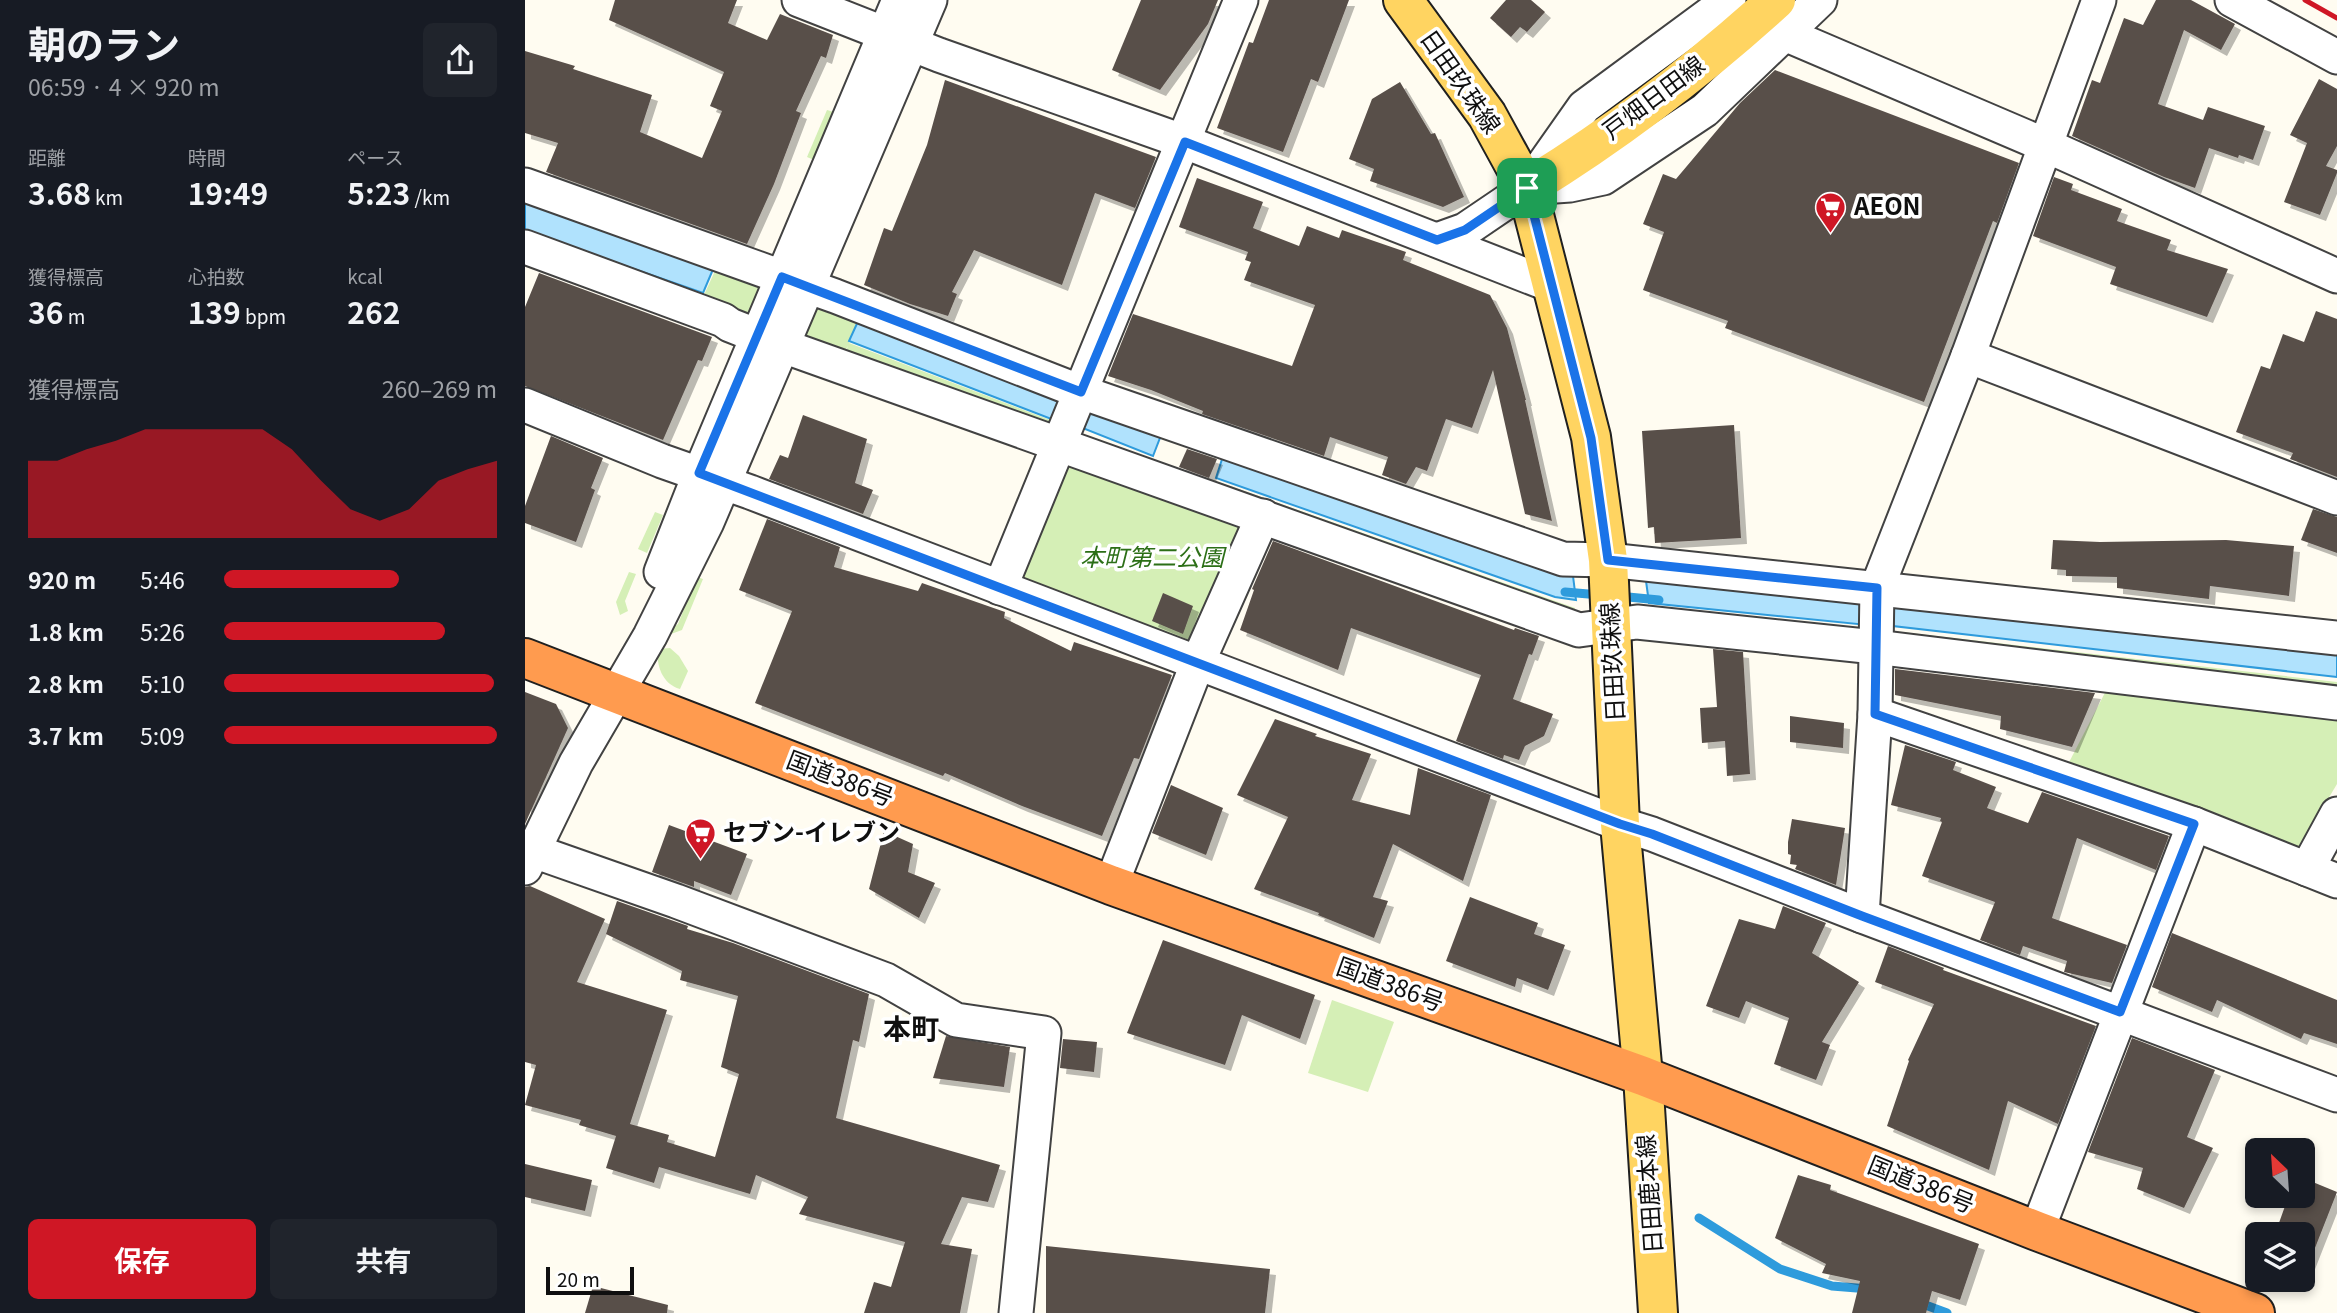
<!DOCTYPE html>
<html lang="ja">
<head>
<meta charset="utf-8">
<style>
	body { margin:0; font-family:Georgia,"Noto Sans JP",serif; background:#20242c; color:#f1f3f6; height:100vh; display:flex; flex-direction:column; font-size:26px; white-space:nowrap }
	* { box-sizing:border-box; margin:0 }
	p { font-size:23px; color:#9ea1a6 }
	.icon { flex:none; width:38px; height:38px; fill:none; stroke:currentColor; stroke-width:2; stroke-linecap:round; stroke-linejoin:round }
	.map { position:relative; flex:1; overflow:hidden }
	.details { display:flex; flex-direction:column; background:#171b24; width:525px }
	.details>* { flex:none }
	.needle { width:46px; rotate:335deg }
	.buttons { position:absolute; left:1720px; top:1138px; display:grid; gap:14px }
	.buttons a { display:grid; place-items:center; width:70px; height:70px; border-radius:10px; background:#171b24; box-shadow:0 4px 10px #0003; font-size:35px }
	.scale { position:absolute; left:21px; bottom:18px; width:88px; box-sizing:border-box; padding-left:7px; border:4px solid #0f0f0f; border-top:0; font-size:19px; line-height:24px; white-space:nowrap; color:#0f0f0f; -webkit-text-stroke:5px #fff; paint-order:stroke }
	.pin { position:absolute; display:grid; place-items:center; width:60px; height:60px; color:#fff; margin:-30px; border-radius:14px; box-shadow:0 4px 10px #0006 }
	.round { display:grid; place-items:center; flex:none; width:74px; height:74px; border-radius:10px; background:#20242c }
	.summary { display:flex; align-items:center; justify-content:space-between; height:119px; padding:0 28px }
	h1 { font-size:38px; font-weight:700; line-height:52px }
	.figures { display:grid; grid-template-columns:repeat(3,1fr); gap:10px; height:119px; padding:7px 28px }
	.figures div { display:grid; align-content:center }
	.figures b { font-size:30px; font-weight:700 }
	.figures small { font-size:19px; font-weight:400 }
	.figures p { font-size:19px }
	.chart { height:196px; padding:14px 28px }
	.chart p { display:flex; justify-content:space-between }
	.chart svg { width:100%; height:126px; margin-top:7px; fill:#cf1725; opacity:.7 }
	.cta { display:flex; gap:14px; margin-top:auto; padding:14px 28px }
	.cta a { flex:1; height:80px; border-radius:10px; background:#cf1725; color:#fff; font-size:28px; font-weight:700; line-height:80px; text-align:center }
	.cta a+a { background:#20242c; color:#f1f3f6 }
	ul { padding:0 28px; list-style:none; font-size:23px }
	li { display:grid; grid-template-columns:112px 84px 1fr; align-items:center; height:52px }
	li i { height:18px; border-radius:9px; background:#cf1725 }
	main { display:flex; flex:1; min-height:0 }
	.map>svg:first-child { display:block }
	.green { fill:#d5efb6 }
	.water { fill:#b0e2fd; stroke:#2e9bdc; stroke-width:2 }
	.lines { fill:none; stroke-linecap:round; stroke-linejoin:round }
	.stream { stroke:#2e9bdc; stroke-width:9 }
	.building { fill:#594f4a; filter:url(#shadow) }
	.minor-casing { stroke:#424242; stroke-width:37 }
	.major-casing { stroke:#202020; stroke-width:42 }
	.highway-casing { stroke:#202020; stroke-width:42 }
	.minor { stroke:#fff; stroke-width:33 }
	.major { stroke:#ffd461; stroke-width:38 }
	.highway { stroke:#ff9b4f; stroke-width:38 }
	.rail { stroke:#cf1725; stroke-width:5 }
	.route-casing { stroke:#fff; stroke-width:14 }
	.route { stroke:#1a73e8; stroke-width:9 }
	.labels { text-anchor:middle; stroke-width:7; stroke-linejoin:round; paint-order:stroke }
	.street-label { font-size:24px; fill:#0f0f0f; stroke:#fff }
	.poi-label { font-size:24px; font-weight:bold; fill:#0f0f0f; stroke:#fff; text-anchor:start }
	.park-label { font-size:24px; font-style:italic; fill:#2c6f17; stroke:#fff }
	.quarter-label { font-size:28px; font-weight:bold; fill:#0f0f0f; stroke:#fff }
</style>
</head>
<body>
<main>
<section class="details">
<div class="summary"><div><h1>朝のラン</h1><p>06:59 · 4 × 920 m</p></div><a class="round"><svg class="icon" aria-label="share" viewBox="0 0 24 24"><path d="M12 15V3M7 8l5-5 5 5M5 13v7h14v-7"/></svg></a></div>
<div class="figures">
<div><p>距離</p><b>3.68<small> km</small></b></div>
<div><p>時間</p><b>19:49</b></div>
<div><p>ペース</p><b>5:23<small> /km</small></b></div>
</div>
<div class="figures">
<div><p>獲得標高</p><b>36<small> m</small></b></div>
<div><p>心拍数</p><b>139<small> bpm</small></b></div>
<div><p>kcal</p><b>262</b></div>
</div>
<div class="chart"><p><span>獲得標高</span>260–269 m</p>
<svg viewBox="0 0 160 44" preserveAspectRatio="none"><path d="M0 44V17L10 17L20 13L30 10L40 6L50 6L60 6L70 6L80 6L90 13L100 24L110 34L120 38L130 34L140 24L150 20L160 17V44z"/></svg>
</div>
<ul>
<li><b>920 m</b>5:46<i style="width:64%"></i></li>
<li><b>1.8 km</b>5:26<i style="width:81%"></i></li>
<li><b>2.8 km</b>5:10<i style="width:99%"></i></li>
<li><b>3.7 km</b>5:09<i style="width:100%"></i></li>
</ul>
<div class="cta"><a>保存</a><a>共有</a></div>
</section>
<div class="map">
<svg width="1812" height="1313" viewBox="0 0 1812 1313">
	<defs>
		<filter id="shadow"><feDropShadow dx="6" dy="6" stdDeviation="0" flood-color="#0004"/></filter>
	</defs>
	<rect width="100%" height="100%" fill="#fffcf1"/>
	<g class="green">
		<path d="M 302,110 L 309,112 L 289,160 L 282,157 Z"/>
		<path d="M 194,262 L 234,272 L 241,291 L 229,314 L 216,317 L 179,295 Z"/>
		<path d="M 281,297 L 336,317 L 324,343 L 533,423 L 528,435 L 320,353 L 323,346 L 319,352 L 275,337 Z"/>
		<path d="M 534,462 L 714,515 L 718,529 L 675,640 L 659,644 L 494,577 Z"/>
		<path d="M 688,480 L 1050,608 L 1048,619 L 683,491 Z"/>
		<path d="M 130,512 L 138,515 L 122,553 L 113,549 Z"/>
		<path d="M 104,572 L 111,574 L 100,601 L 103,611 L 95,615 L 91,602 Z"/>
		<path d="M 172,577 L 178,579 L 157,630 L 146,634 L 144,631 L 153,624 Z"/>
		<path d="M 1368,631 L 1812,682 L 1812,692 L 1370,641 Z"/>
		<path d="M 145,648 L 154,656 L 163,671 L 155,689 C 137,684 131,665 133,649 Z"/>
		<path d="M 1585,683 L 1812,710 L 1812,784 L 1773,849 L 1539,772 Z"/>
		<path d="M 807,1000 L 869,1022 L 843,1092 L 783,1073 Z"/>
	</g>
	<g class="water">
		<path d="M 0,197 L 189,267 L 178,293 L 0,231 Z"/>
		<path d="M 335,317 L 545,394 L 534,422 L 324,341 Z"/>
		<path d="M 565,402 L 638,430 L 628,456 L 555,427 Z"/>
		<path d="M 699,453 L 1048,576 L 1051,600 L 1030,597 L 691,478 Z"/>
		<path d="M 1121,581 L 1340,600 L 1342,625 L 1124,603 Z"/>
		<path d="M 1368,607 L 1812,653 L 1812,677 L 1368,626 Z"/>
	</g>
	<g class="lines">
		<g class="stream">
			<path d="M 1040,592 L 1075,595"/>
			<path d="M 1093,596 L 1134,600"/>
			<path d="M 1174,1218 L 1255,1269 L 1307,1286 L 1344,1289"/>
			<path d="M 1395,1303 L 1422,1313"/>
		</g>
	</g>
	<g class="building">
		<path d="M 90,0 L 212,0 L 203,23 L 242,40 L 255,14 L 308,35 L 301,58 L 296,56 L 271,111 L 276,113 L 249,184 L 222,244 L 21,172 L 33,143 L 0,133 L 0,51 L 50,66 L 48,69 L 127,95 L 115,132 L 177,158 L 197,111 L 185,106 L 199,72 L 84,20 Z"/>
		<path d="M 616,0 L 693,0 L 683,24 L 635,90 L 587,70 Z"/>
		<path d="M 744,0 L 824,0 L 793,82 L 786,79 L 758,152 L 692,128 L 724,42 L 728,43 Z"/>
		<path d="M 981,0 L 1006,0 L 1020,12 L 1002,32 L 995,27 L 986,37 L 965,18 Z"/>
		<path d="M 1631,0 L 1666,0 L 1710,24 L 1696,50 L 1659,30 L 1633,104 L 1678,120 L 1683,107 L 1740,126 L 1728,160 L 1714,155 L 1713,158 L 1684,148 L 1670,188 L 1639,177 L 1547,136 L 1567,80 L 1575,83 L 1599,18 L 1618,25 Z"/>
		<path d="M 1250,70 L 1494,163 L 1472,223 L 1468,221 L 1399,402 L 1200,328 L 1203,321 L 1118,290 L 1139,232 L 1118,224 L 1138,174 L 1151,179 L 1215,103 Z"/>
		<path d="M 1794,79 L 1812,89 L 1812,146 L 1801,166 L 1812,170 L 1812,173 L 1795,215 L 1759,202 L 1782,143 L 1765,135 Z"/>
		<path d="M 420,80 L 631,157 L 610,208 L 570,193 L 537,285 L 449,250 L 427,292 L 432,294 L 423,316 L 385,304 L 339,285 L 359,228 L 367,231 L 402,145 Z"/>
		<path d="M 875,82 L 906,134 L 910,133 L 939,197 L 918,207 L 845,181 L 849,169 L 824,159 L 847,99 Z"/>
		<path d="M 1529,177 L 1548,184 L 1546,190 L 1597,209 L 1592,221 L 1646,240 L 1642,250 L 1703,269 L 1682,317 L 1585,284 L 1591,267 L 1508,236 Z"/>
		<path d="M 672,178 L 738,202 L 728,228 L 774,246 L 782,226 L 814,238 L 817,230 L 881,252 L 878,260 L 965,295 L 982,328 L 1001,400 L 1000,400 L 1027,521 L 1000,514 L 968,370 L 947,428 L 921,419 L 902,471 L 891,467 L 881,484 L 857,475 L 863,457 L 805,437 L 799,456 L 677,414 L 678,411 L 626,390 L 583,376 L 608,314 L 767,366 L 790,305 L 719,280 L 726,262 L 720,260 L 723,252 L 654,227 Z"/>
		<path d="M 14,273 L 187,337 L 177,361 L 173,360 L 138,440 L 0,386 L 0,307 Z"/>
		<path d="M 1791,311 L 1812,319 L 1812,477 L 1765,459 L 1768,453 L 1711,432 L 1736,366 L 1745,369 L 1758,334 L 1779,342 Z"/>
		<path d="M 278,415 L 342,439 L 330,483 L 348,490 L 338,514 L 244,479 L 255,455 L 263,458 Z"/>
		<path d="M 1209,425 L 1216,538 L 1130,543 L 1129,527 L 1123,528 L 1117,431 Z"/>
		<path d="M 26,436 L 78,458 L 66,488 L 70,490 L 51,542 L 0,523 L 0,506 Z"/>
		<path d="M 662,449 L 692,459 L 684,478 L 654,467 Z"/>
		<path d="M 1788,509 L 1812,517 L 1812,553 L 1776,540 Z"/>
		<path d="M 242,519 L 315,547 L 309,567 L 393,591 L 397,583 L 480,612 L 479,618 L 546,651 L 549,642 L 647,675 L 614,759 L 609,758 L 577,836 L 497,806 L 420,773 L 418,776 L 230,703 L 267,611 L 214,590 Z"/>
		<path d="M 1528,540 L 1575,542 L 1701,540 L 1769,546 L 1764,596 L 1685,586 L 1684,599 L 1592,588 L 1592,577 L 1541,576 L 1541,570 L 1526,569 Z"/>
		<path d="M 748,541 L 989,630 L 990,628 L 1014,636 L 1007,655 L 1004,654 L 988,699 L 1028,714 L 1019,736 L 1000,746 L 994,760 L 979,755 L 978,759 L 931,741 L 956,675 L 826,628 L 813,670 L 715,630 L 729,590 L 727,589 Z"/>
		<path d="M 638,593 L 668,606 L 658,634 L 627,621 Z"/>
		<path d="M 1188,649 L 1218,652 L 1225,774 L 1202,776 L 1200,741 L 1177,743 L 1175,708 L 1192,707 Z"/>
		<path d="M 1370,669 L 1570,693 L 1547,747 L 1475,729 L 1476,716 L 1370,695 Z"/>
		<path d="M 0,692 L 31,704 L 43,728 L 0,824 Z"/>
		<path d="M 1265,716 L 1319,723 L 1318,748 L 1265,742 Z"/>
		<path d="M 750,719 L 792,734 L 790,736 L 846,754 L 827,800 L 885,815 L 893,768 L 966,795 L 938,881 L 868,844 L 848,897 L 863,901 L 849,938 L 793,915 L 794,913 L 729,889 L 763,817 L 712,795 Z"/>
		<path d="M 1380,745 L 1431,762 L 1428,770 L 1471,787 L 1462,808 L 1503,823 L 1517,792 L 1644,836 L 1631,870 L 1552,838 L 1527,918 L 1602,945 L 1587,983 L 1539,972 L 1542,961 L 1498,946 L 1495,955 L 1455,940 L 1470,902 L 1397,876 L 1417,822 L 1415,821 L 1416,818 L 1366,805 Z"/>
		<path d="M 646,785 L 698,808 L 681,855 L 627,833 Z"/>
		<path d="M 1267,819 L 1320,828 L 1311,885 L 1270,869 L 1272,865 L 1265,864 L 1266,855 L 1263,854 L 1263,842 Z"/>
		<path d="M 144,825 L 222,854 L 206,895 L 169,881 L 169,887 L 127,872 Z"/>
		<path d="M 359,831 L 388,844 L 383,872 L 410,883 L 394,918 L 344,889 Z"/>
		<path d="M 5,886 L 80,919 L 52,982 L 142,1010 L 105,1124 L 144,1135 L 142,1142 L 190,1157 L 214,1074 L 196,1067 L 213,996 L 155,980 L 157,971 L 81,934 L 92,901 L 163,926 L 162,929 L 208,943 L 344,994 L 334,1042 L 328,1040 L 311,1118 L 475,1165 L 463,1202 L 437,1197 L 416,1244 L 447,1249 L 435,1313 L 339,1313 L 349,1282 L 366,1287 L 380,1242 L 274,1214 L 283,1197 L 231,1175 L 225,1194 L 134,1167 L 129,1183 L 81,1168 L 91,1136 L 54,1125 L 56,1120 L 0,1105 L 11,1065 L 0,1062 L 0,887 Z"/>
		<path d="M 945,897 L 1013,923 L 1009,934 L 1040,945 L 1023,990 L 992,978 L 990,987 L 921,961 Z"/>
		<path d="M 1258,906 L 1301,923 L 1287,953 L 1334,982 L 1297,1042 L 1305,1045 L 1291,1080 L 1249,1064 L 1264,1018 L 1221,1001 L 1214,1018 L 1181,1006 L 1214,919 L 1250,929 Z"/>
		<path d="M 1647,933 L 1812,1000 L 1812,1044 L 1779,1033 L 1776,1039 L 1692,1000 L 1687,1012 L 1627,987 Z"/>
		<path d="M 638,940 L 790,995 L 775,1039 L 717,1015 L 700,1065 L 602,1033 Z"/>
		<path d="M 1363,946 L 1419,968 L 1418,970 L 1571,1026 L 1533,1124 L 1483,1101 L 1464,1170 L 1362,1126 L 1384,1061 L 1383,1060 L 1409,1004 L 1350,982 Z"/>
		<path d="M 421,1036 L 485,1047 L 479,1087 L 408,1078 Z"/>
		<path d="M 1607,1038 L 1690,1070 L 1662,1137 L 1688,1148 L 1659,1208 L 1612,1189 L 1618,1168 L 1563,1152 Z"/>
		<path d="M 538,1039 L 572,1042 L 569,1072 L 535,1068 Z"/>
		<path d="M 0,1164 L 67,1180 L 60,1211 L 0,1197 Z"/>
		<path d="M 1273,1175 L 1306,1185 L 1305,1190 L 1454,1244 L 1435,1300 L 1407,1291 L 1401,1313 L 1327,1313 L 1335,1281 L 1297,1273 L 1301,1264 L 1250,1238 Z"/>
		<path d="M 1778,1178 L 1812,1192 L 1779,1276 L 1778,1234 L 1750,1234 L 1764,1195 L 1778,1195 Z"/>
		<path d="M 521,1246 L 745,1269 L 740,1313 L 521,1313 Z"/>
		<path d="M 68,1286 L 143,1305 L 142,1313 L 60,1313 Z"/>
	</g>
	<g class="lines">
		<defs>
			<g id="minor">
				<path d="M 274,0 L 414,55 L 660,142 L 1028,286"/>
				<path d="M 1707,0 L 1812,57"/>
				<path d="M 1260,34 L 1520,145 L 1812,276"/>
				<path d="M 0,185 L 310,296 L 556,392 L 1038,559 L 1083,560 L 1812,638"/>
				<path d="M 1002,188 L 1045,185 L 1078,178 L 1180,110 L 1295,0"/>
				<path d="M 912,240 L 940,230 L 1002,188 L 1059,107 L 1204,0"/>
				<path d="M 0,247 L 198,320 L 205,325 L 258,346 L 1054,630 L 1112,622 L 1350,647 L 1812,703"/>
				<path d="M 1443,356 L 1812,498"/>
				<path d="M 0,405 L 137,461 L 225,492 L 1095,824 L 1127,834 L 1337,916 L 1812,1095"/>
				<path d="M 136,572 L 175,473 L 374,0"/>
				<path d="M 475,588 L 716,0"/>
				<path d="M 1350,714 L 1669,824 L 1812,881"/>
				<path d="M 0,848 L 151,901 L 361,980 L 431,1020 L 519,1033 L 491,1313"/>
				<path d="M 0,868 L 51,763 L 125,636 L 182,522 L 405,0"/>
				<path d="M 1782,869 L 1812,814"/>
				<path d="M 586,885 L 673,662 L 738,516"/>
				<path d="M 1337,916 L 1350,714 L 1352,588 L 1443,356 L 1574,0"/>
				<path d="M 1512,1231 L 1669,824"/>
			</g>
			<g id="major">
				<path d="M 878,0 L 962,115 L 1002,188 L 1066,437 L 1083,560 L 1095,824 L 1118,1076 L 1133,1313"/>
				<path d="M 1002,188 C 1090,134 1175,69 1251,0"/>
			</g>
			<path id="highway" d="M 0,658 L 586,885 L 1118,1076 L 1512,1231 L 1730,1313"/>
		</defs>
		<use href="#minor" class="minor-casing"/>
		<use href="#major" class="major-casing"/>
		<use href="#highway" class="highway-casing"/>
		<use href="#minor" class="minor"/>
		<use href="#major" class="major"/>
		<use href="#highway" class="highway"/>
		<path class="rail" d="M 1780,0 L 1812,18"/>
	</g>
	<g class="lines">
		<defs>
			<path id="route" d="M 660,142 L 912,240 L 940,230 L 1002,188 L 1066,438 L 1083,560 L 1352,588 L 1350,714 L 1669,824 L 1595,1012 L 1337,916 L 1127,834 L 1095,824 L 174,473 L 257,277 L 556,392 Z"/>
		</defs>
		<use href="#route" class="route-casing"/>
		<use href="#route" class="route"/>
	</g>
	<defs>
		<symbol id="supermarket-pin" viewBox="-11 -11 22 30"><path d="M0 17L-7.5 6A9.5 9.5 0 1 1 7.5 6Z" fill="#cf1725" stroke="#fff"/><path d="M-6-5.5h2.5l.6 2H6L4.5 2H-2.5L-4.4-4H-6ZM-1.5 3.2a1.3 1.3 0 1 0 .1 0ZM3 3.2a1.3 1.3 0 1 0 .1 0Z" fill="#fff"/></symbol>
	</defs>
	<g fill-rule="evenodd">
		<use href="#supermarket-pin" x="1288" y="190" width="35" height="47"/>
		<use href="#supermarket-pin" x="158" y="816" width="35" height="47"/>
	</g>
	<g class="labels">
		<g class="street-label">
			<text transform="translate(935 82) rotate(55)" y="8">日田玖珠線</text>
			<text transform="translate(1129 98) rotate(-37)" y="8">戸畑日田線</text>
			<text transform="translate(1088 662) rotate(-93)" y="8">日田玖珠線</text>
			<text transform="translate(315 779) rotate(21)" y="8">国道386号</text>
			<text transform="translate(865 985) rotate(20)" y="8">国道386号</text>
			<text transform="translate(1396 1185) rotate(22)" y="8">国道386号</text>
			<text transform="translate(1125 1194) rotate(-94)" y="8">日田鹿本線</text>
		</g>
		<g class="poi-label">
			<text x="1329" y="215">AEON</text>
			<text x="198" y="841">セブン-イレブン</text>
		</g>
		<g class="park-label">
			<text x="627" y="566">本町第二公園</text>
		</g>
		<g class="quarter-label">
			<text x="386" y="1039">本町</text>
		</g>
	</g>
</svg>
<div class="buttons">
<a><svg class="needle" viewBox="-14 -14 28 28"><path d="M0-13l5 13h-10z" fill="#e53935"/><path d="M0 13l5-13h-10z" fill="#9ea1a6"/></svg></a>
<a><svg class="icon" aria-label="layers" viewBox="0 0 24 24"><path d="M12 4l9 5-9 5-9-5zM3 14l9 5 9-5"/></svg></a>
</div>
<div class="scale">20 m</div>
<div class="pin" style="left:1002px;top:188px;background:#1e9e55"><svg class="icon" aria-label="arrive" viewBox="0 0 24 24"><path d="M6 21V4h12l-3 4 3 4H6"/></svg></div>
</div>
</main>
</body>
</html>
